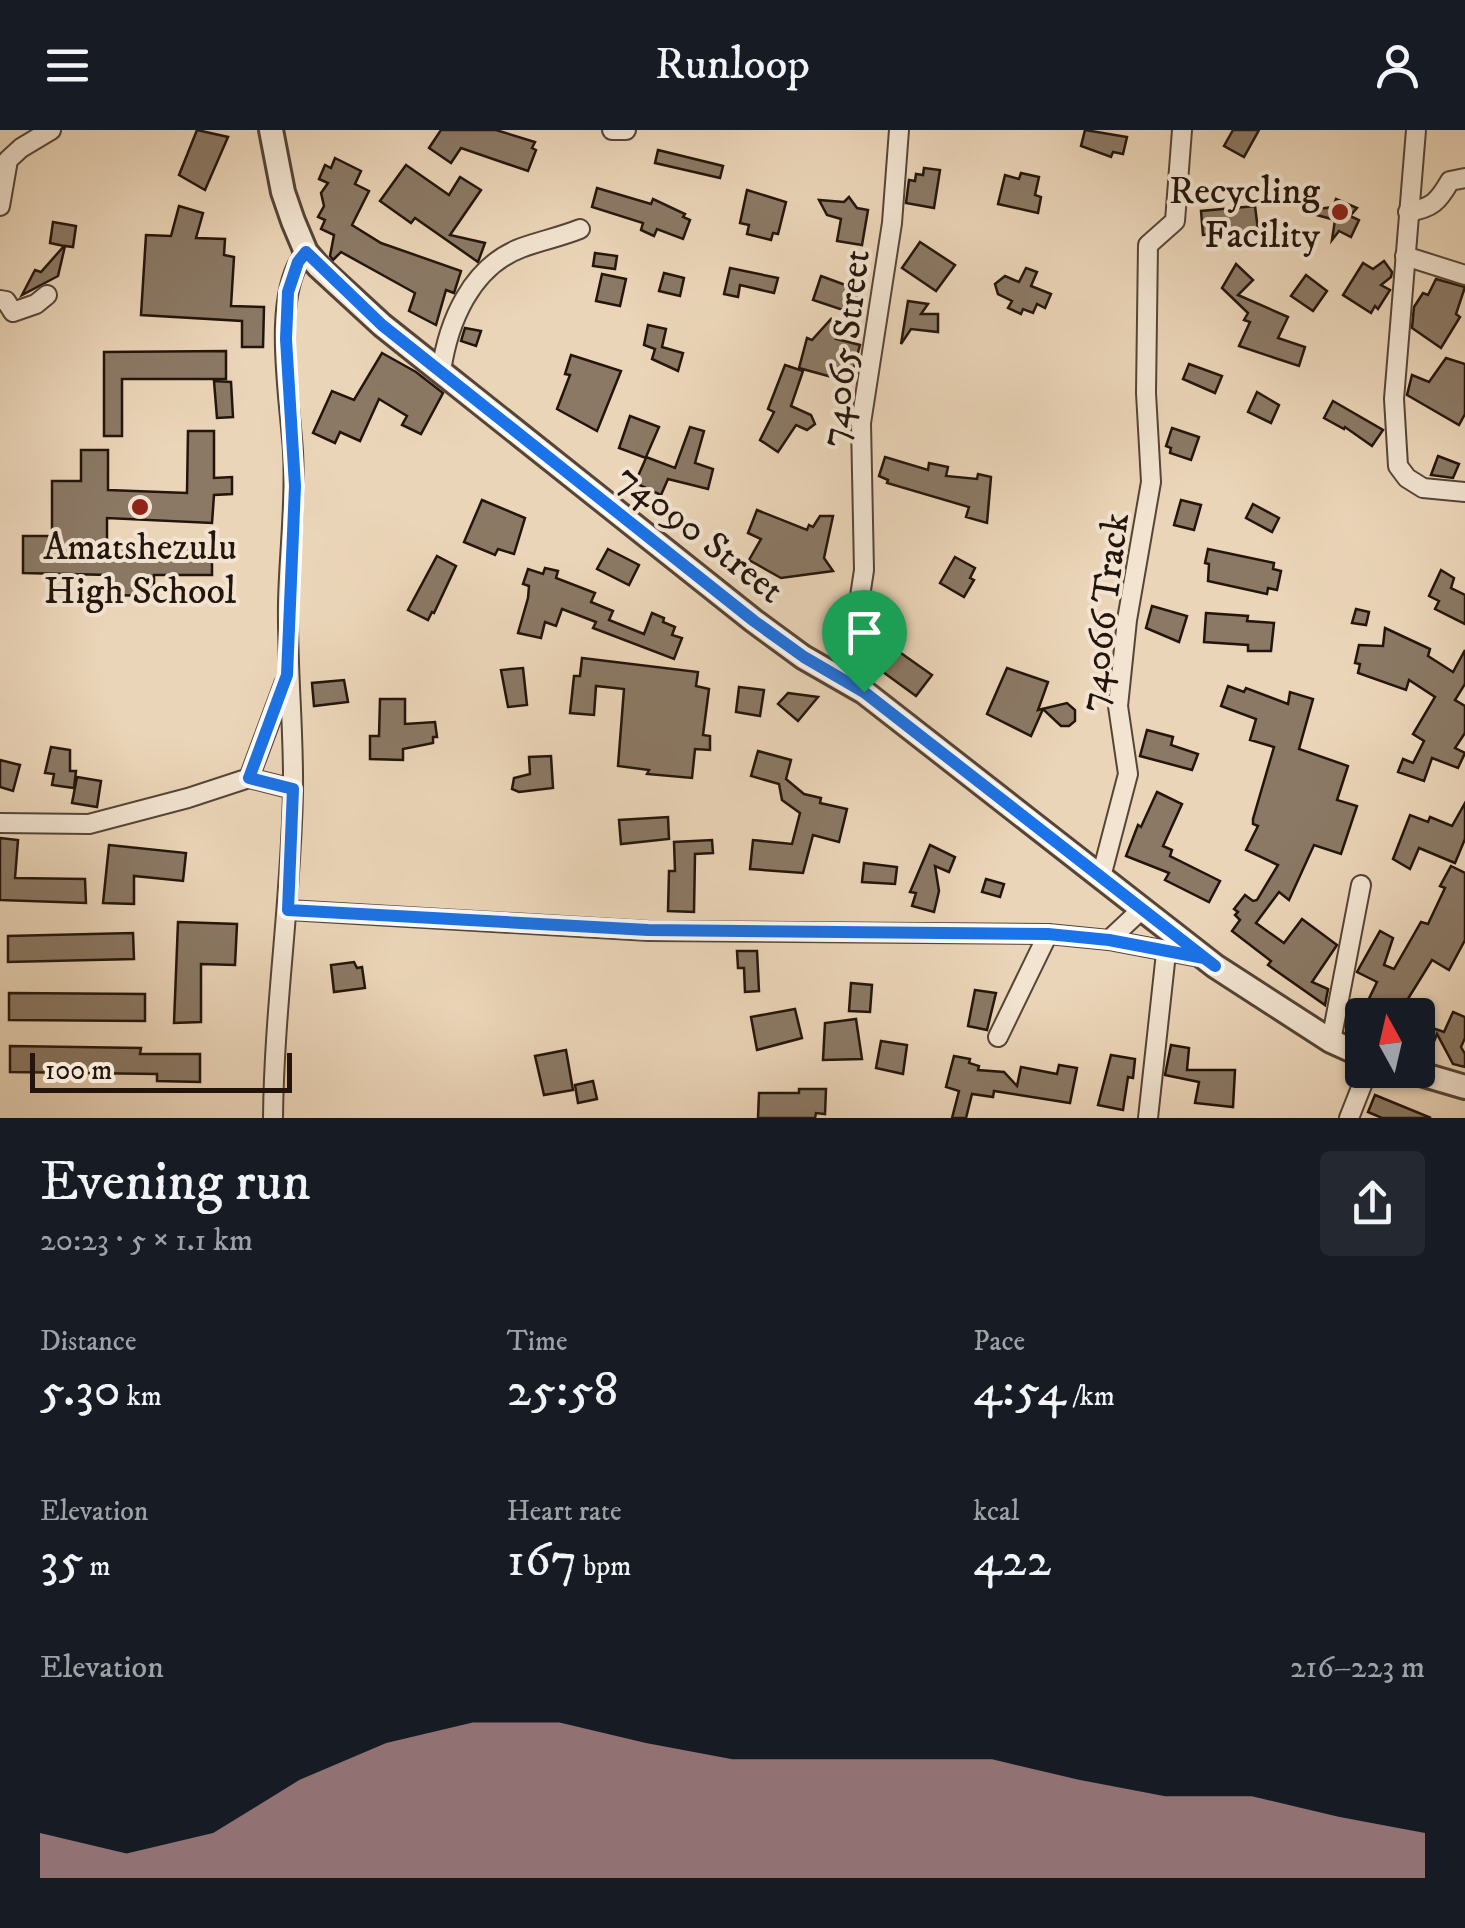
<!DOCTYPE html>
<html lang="en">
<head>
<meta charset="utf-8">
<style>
	body { margin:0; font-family:"IM FELL DW Pica",serif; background:#242831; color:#f1f3f6; height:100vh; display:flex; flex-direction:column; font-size:38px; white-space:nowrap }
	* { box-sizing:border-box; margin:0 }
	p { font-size:32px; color:#9ea1a6 }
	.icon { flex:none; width:55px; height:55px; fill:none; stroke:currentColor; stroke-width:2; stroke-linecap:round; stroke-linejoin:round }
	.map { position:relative; height:988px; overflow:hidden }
	.side { display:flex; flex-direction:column; background:#171b24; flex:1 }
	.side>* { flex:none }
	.needle { width:65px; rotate:352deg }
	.controls { position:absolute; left:1345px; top:868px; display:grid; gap:20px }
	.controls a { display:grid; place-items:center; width:90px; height:90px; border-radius:10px; background:#171b24; box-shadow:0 2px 8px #0004; font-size:50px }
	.scale { position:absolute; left:30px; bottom:25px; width:262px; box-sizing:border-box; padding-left:10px; border:5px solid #23150b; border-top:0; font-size:28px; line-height:35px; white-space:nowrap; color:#23150b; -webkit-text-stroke:8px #f2e4d1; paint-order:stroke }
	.pin { position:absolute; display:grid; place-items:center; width:85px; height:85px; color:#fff; margin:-102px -42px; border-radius:50% 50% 50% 0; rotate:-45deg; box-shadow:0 0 10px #0007 }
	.pin .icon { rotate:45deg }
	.round { display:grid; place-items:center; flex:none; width:105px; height:105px; border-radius:10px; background:#242831 }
	.headline { display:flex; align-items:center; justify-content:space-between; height:170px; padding:0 40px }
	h1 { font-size:55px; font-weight:600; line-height:75px }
	.figures { display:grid; grid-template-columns:repeat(3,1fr); gap:15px; height:170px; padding:10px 40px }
	.figures div { display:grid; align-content:center }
	.figures b { font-size:50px; font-weight:600 }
	.figures small { font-size:28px; font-weight:400 }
	.figures p { font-size:28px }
	.chart { height:280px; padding:20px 40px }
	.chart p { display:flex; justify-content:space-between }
	.chart svg { width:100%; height:180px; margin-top:10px; fill:#c59692; opacity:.7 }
	header { display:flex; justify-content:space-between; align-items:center; height:130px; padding:0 40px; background:#171b24; font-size:45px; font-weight:600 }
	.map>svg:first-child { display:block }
	.building { fill:#8b7965; stroke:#23150b; stroke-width:2.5 }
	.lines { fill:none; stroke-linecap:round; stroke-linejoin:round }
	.minor-casing { stroke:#554536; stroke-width:22 }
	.tertiary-casing { stroke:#554536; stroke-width:28 }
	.minor { stroke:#f2e4d1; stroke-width:18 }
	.tertiary { stroke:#f2e4d1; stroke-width:22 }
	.route-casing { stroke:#fff; stroke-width:20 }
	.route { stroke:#1a73e8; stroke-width:12 }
	.poi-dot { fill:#8f2418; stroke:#f2e4d1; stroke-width:4 }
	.labels { text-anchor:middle; stroke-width:8; stroke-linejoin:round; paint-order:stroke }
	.poi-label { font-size:38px; fill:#23150b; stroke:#f2e4d1; text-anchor:end }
	.street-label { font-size:38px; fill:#23150b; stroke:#f2e4d1 }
</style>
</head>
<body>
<header><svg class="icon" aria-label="menu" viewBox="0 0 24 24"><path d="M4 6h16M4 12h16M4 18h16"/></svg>Runloop<svg class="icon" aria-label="person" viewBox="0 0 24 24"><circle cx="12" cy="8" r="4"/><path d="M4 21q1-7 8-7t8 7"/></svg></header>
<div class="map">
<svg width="1465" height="988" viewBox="0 0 1465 988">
	<rect width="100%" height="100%" fill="#ebd5b8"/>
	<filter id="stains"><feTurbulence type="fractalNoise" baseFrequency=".002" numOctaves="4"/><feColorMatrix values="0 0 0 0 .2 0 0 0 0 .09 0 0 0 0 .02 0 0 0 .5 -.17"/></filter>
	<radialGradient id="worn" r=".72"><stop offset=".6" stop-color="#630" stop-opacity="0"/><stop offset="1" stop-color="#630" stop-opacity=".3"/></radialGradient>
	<g class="building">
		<path d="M 197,0 L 228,7 L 205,60 L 179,45 Z"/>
		<path d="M 441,0 L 496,0 L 535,12 L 532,18 L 536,20 L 528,41 L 461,18 L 451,33 L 429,18 Z"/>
		<path d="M 1085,0 L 1127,7 L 1123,24 L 1113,22 L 1111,27 L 1081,16 Z"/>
		<path d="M 1233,0 L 1259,0 L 1244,27 L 1224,16 Z"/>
		<path d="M 658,20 L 723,36 L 720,48 L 655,33 Z"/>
		<path d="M 335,28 L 361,41 L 355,54 L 369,61 L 352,95 L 381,113 L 461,141 L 454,163 L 446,160 L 436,195 L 409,181 L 415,163 L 341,122 L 333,130 L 330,126 L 334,105 L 321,99 L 325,90 L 318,87 L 324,76 L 321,63 L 328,53 L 319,49 L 325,35 L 331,38 Z"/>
		<path d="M 406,35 L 449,65 L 460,47 L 481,60 L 450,105 L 485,113 L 478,132 L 415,88 L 411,93 L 380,71 Z"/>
		<path d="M 924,38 L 940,40 L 934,78 L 906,73 L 909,50 L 915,51 L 916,44 L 923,45 Z"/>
		<path d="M 1021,43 L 1039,47 L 1035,65 L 1041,67 L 1038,83 L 998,74 L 1005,45 L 1019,49 Z"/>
		<path d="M 597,58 L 651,74 L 653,69 L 685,84 L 683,87 L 690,90 L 683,109 L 657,99 L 654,106 L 641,100 L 643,93 L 592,77 Z"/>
		<path d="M 747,60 L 786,72 L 778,104 L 773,103 L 771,110 L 747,104 L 749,95 L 740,93 Z"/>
		<path d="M 849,67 L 857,78 L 868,80 L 862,115 L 837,111 L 841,89 L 827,85 L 819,70 L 844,72 Z"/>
		<path d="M 1336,69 L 1357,78 L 1350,86 L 1359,90 L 1351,107 L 1339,101 L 1332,110 L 1335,90 L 1302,81 L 1333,77 Z"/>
		<path d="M 179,76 L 203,83 L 196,108 L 225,109 L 224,125 L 234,127 L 231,176 L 264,177 L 263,217 L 242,217 L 242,191 L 141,185 L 146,105 L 171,106 Z"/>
		<path d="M 1255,76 L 1258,100 L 1203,105 L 1201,81 Z"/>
		<path d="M 53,92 L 76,96 L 73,117 L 65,116 L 58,146 L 22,165 L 35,140 L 41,142 L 64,116 L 50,113 Z"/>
		<path d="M 920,112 L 955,135 L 936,161 L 902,138 Z"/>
		<path d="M 595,123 L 617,126 L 615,139 L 593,136 Z"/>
		<path d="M 1384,131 L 1392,142 L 1391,147 L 1381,155 L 1390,160 L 1378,179 L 1375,176 L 1371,183 L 1343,165 L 1363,133 L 1373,139 Z"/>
		<path d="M 1236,134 L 1253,150 L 1238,165 L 1288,187 L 1278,208 L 1305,217 L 1299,236 L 1239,216 L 1250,192 L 1244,190 L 1248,183 L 1222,158 Z"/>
		<path d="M 730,138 L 778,148 L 774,163 L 740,155 L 738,167 L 724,164 Z"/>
		<path d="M 1026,138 L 1037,142 L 1031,156 L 1051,164 L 1045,178 L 1037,174 L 1033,183 L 1023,179 L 1021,184 L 1008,178 L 1012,171 L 998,164 L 995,154 L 1005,146 L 1019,152 Z"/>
		<path d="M 664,143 L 684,148 L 680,166 L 659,161 Z"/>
		<path d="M 602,144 L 626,149 L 620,176 L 596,171 Z"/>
		<path d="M 1306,145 L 1327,161 L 1313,181 L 1291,166 Z"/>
		<path d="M 821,146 L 859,160 L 849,182 L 813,170 Z"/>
		<path d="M 1436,149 L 1465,157 L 1456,184 L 1460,187 L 1441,218 L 1412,198 L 1414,177 L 1423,163 L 1428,165 Z"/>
		<path d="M 908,171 L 928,174 L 921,184 L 938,184 L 938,202 L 911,199 L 901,214 Z"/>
		<path d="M 831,189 L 839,201 L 836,209 L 860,215 L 850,252 L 799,238 L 807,208 L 812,210 Z"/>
		<path d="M 648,195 L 666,199 L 662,217 L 683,223 L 678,241 L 652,229 L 655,219 L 644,215 Z"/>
		<path d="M 465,198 L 481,201 L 476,216 L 461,211 Z"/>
		<path d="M 226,221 L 226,249 L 122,249 L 122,306 L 104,306 L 104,222 Z"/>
		<path d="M 382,223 L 416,242 L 443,263 L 421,304 L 402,295 L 407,286 L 379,269 L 360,311 L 340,302 L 335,313 L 313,303 L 332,261 L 354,270 Z"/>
		<path d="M 571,225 L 621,241 L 597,301 L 557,279 L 570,245 L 565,244 Z"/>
		<path d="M 1446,228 L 1465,234 L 1465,284 L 1459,295 L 1407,265 L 1412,245 L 1429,252 Z"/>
		<path d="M 1189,234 L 1222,246 L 1215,263 L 1183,249 Z"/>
		<path d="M 785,235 L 803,241 L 791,276 L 811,285 L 815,294 L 807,300 L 796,295 L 778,322 L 760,310 L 774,282 L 768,279 Z"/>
		<path d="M 214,251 L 231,252 L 233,287 L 217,288 Z"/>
		<path d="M 1257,262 L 1279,275 L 1271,293 L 1248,282 Z"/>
		<path d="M 1333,271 L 1383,300 L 1372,316 L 1345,297 L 1344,299 L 1324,288 Z"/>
		<path d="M 630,286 L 659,297 L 646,327 L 675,338 L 690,297 L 704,301 L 695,333 L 713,339 L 708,359 L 668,349 L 661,365 L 635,353 L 646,328 L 619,318 Z"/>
		<path d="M 1172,298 L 1199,307 L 1191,330 L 1170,323 L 1171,318 L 1166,316 Z"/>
		<path d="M 188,301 L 214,301 L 214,348 L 232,347 L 232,364 L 214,365 L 212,393 L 107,388 L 107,418 L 212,418 L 212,445 L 154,445 L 154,466 L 110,465 L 110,445 L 23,443 L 23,406 L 52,406 L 52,351 L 81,351 L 81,320 L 108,320 L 108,360 L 187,363 Z"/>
		<path d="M 1438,326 L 1459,334 L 1453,348 L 1431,345 Z"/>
		<path d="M 885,327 L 928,340 L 929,333 L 948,337 L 946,346 L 977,349 L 978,344 L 991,347 L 987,393 L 966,387 L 969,377 L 887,353 L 888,350 L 879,346 Z"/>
		<path d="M 482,370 L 525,388 L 514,424 L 498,419 L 495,425 L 464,412 Z"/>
		<path d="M 1181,370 L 1201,375 L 1194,400 L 1174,395 Z"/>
		<path d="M 1253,374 L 1279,388 L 1272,402 L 1246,388 Z"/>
		<path d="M 757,380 L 807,400 L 809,395 L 813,397 L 820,386 L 833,386 L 824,428 L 833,441 L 781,448 L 749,430 L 761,409 L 748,403 Z"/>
		<path d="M 608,419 L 639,435 L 629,455 L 597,439 Z"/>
		<path d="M 1208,419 L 1274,433 L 1273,439 L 1281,441 L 1277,460 L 1268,458 L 1267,464 L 1208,451 L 1209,434 L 1205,433 Z"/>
		<path d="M 437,426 L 456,436 L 434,483 L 432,482 L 428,490 L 408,480 Z"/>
		<path d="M 955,427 L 975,438 L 970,448 L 974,450 L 964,467 L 940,453 Z"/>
		<path d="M 545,438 L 558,441 L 556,448 L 595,463 L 591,472 L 613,481 L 609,490 L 644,504 L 652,483 L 664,488 L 663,492 L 675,497 L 672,505 L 682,508 L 674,529 L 593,498 L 596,492 L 562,479 L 556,496 L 545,492 L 541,508 L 518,503 L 528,468 L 529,456 L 523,454 L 528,439 L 543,444 Z"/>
		<path d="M 1441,440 L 1454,448 L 1451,458 L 1465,465 L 1465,494 L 1435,479 L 1439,471 L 1429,466 Z"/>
		<path d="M 1152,476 L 1187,486 L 1179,512 L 1146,498 Z"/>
		<path d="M 1356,479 L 1369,482 L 1366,495 L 1352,493 Z"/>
		<path d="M 1206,483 L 1248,486 L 1247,491 L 1274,493 L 1271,521 L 1248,521 L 1248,515 L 1204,512 Z"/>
		<path d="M 1385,498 L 1430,519 L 1428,526 L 1453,542 L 1465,520 L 1465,554 L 1455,570 L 1465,576 L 1465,603 L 1455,618 L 1465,623 L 1458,638 L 1432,628 L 1424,651 L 1398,642 L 1403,629 L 1413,633 L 1424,611 L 1413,604 L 1435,567 L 1409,550 L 1406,560 L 1358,543 L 1360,534 L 1355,533 L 1359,515 L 1383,516 Z"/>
		<path d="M 898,521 L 932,545 L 916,566 L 883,542 Z"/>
		<path d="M 582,528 L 698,542 L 696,556 L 709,559 L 703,605 L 710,606 L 710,620 L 695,619 L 692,648 L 647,644 L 649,640 L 618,636 L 624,559 L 596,556 L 594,585 L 570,583 L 574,546 L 580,546 Z"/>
		<path d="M 523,538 L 527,575 L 508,577 L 501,540 Z"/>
		<path d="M 1007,538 L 1048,552 L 1038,580 L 1067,573 L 1075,580 L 1075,591 L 1069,596 L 1061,596 L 1043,579 L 1031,606 L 987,584 Z"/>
		<path d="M 344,550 L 348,572 L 314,576 L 312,553 Z"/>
		<path d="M 1228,556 L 1244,562 L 1246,558 L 1288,574 L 1290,562 L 1313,569 L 1299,619 L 1348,636 L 1337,670 L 1357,676 L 1341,724 L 1314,715 L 1289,770 L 1279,762 L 1256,793 L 1284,813 L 1302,789 L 1337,815 L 1312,852 L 1328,859 L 1325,875 L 1268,835 L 1271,831 L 1232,801 L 1240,790 L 1235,785 L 1238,782 L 1234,779 L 1245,765 L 1253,771 L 1257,770 L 1278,735 L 1246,720 L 1258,696 L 1253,694 L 1253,689 L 1274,617 L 1250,610 L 1256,589 L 1221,576 Z"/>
		<path d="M 739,557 L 764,560 L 760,586 L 736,582 Z"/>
		<path d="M 788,563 L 818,567 L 798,591 L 778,574 Z"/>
		<path d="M 380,569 L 405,569 L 405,594 L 435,592 L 437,607 L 433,607 L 433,613 L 403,619 L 403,630 L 370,629 L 370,606 L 379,606 Z"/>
		<path d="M 1147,600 L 1173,607 L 1171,615 L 1198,624 L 1192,640 L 1140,626 Z"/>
		<path d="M 51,617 L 70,620 L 70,641 L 76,641 L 74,658 L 52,655 L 54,644 L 45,643 Z"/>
		<path d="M 758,621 L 791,630 L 786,649 L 804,664 L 821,668 L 820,673 L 847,679 L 839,712 L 813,705 L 803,743 L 750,739 L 753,710 L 792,714 L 800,683 L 782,670 L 779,654 L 751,646 Z"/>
		<path d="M 551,626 L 553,658 L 519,662 L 512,659 L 514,648 L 530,644 L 529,627 Z"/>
		<path d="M 0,630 L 20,635 L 13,661 L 0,657 Z"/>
		<path d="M 77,647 L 101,651 L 97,677 L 72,673 Z"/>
		<path d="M 1157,662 L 1182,674 L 1163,716 L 1172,720 L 1170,726 L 1220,751 L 1209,772 L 1165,750 L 1169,743 L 1126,726 L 1138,695 L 1141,697 Z"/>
		<path d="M 1465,673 L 1465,709 L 1455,733 L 1419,718 L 1410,739 L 1393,729 L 1410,685 L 1428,692 L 1430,687 L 1452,696 Z"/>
		<path d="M 668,687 L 669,709 L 621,714 L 619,690 Z"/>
		<path d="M 0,708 L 18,710 L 15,748 L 85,749 L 86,773 L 0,770 Z"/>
		<path d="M 712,710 L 713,723 L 695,724 L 694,782 L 668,781 L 669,741 L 675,741 L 674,712 Z"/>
		<path d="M 109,715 L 186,723 L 183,751 L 134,746 L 134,774 L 103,773 Z"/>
		<path d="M 930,715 L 955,727 L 949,742 L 935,736 L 939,761 L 934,782 L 912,776 L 916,763 L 910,762 Z"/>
		<path d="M 864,733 L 897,737 L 895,754 L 862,752 Z"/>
		<path d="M 1451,736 L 1465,743 L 1465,810 L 1449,840 L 1432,830 L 1398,885 L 1376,885 L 1364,879 L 1377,852 L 1357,842 L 1380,801 L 1393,808 L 1384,835 L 1394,839 L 1421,792 L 1428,794 L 1445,758 L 1440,756 Z"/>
		<path d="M 986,749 L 1004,754 L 1000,767 L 982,762 Z"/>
		<path d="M 178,792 L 237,794 L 235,835 L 201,834 L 201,892 L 174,893 Z"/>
		<path d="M 133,803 L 134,829 L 8,832 L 8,806 Z"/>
		<path d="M 737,821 L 757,821 L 759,861 L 745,862 L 744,838 L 738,838 Z"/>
		<path d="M 354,832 L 357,838 L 362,837 L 365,858 L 334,862 L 331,835 Z"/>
		<path d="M 851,853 L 872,855 L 870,882 L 849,881 Z"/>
		<path d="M 975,860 L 996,863 L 987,900 L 968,896 Z"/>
		<path d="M 9,863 L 145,864 L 145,891 L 9,890 Z"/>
		<path d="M 795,879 L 802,908 L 757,920 L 751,887 Z"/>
		<path d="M 1453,882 L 1465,887 L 1465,908 L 1461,917 L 1465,924 L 1465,937 L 1453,934 L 1437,904 L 1429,924 L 1418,920 L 1418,893 L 1444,902 Z"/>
		<path d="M 856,889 L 862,929 L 823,930 L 825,893 Z"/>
		<path d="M 881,911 L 907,915 L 903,944 L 876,938 Z"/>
		<path d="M 1171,915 L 1189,918 L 1187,940 L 1235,940 L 1233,977 L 1195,973 L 1199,952 L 1165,945 Z"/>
		<path d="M 10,916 L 141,918 L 140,924 L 200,924 L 200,952 L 157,951 L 157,944 L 10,942 Z"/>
		<path d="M 566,920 L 573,960 L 544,965 L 535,926 Z"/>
		<path d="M 1111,925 L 1135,929 L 1133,948 L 1128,947 L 1123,980 L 1098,975 Z"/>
		<path d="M 954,926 L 970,929 L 969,933 L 979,936 L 978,940 L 1004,942 L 1017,956 L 1021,937 L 1057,944 L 1059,935 L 1077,938 L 1070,973 L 994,961 L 993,967 L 972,964 L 966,988 L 952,988 L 959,961 L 946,957 Z"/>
		<path d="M 593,951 L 597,969 L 578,973 L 575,955 Z"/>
		<path d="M 799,959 L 826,959 L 825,984 L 816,983 L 815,988 L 758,988 L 759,963 L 799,963 Z"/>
		<path d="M 1375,965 L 1431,988 L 1382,988 L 1368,982 Z"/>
	</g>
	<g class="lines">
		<defs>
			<g id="minor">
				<path d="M 612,0 L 626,0"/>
				<path d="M 1416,0 L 1394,269 L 1398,336 L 1407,348 L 1423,358 L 1465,362"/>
				<path d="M 0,76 L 8,30 L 21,18 L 51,0"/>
				<path d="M 1408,82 C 1432,78 1438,72 1450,51 L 1465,48"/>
				<path d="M 1405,126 L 1465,145"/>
				<path d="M 0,170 L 6,171 L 13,182 L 36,174 L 47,165"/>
				<path d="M 441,242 C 448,192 471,137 521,118 C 540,111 560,107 580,99"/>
				<path d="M 864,562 L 854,506 L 864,440 L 861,293 L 892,93 L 899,0"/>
				<path d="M 249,648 L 284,554"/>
				<path d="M 0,693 L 89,694 L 188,668 L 249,648 L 293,659"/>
				<path d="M 1101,747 L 1128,644 L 1118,576 L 1127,490 L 1151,352 L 1146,263 L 1148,115 L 1175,91 L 1182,0"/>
				<path d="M 288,780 L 649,801 L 1048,804 L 1109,810 L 1204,828"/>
				<path d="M 1109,810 L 1142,779"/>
				<path d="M 998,907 L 1048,804"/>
				<path d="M 1331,911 L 1361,755"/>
				<path d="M 273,988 C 274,879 291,771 293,663 C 294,600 287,536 288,473 C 289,422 296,372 293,322 C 290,269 270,163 306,122"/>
				<path d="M 1148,988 L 1166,823"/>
				<path d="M 1349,988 L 1368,940"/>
			</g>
			<g id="tertiary">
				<path d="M 271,0 L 283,62 L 293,91 L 306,122 L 319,137 L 382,195 L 754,491 L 803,527 L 864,562 L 1215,836 L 1331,911 L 1362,925"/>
				<path d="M 1407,940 L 1465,957"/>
			</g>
		</defs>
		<use href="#minor" class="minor-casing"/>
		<use href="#tertiary" class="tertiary-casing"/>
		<use href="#minor" class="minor"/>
		<use href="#tertiary" class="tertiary"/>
	</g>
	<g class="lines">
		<defs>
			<path id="route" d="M 306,122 L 382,195 L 754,491 L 804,527 L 864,562 L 1215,836 L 1204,828 L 1109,810 L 1048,804 L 648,800 L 288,780 L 293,659 L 249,648 L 287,545 L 295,356 L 286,209 L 288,162 L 298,132 Z"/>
		</defs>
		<use href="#route" class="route-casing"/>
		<use href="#route" class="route"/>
	</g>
	<g class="poi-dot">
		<circle cx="1340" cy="82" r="10"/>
		<circle cx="140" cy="377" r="10"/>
	</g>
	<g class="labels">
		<g class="poi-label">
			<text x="1320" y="73">Recycling<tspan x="1320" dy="44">Facility</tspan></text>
			<text x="140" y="429" text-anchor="middle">Amatshezulu<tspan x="140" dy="44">High School</tspan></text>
		</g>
		<g class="street-label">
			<text transform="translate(844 218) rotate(-83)" y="13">74065 Street</text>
			<text transform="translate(701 403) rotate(38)" y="13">74090 Street</text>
			<text transform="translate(1103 482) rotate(-83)" y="13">74066 Track</text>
		</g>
	</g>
	<rect width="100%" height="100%" filter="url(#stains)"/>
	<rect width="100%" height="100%" fill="url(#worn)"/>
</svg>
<div class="controls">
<a><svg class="needle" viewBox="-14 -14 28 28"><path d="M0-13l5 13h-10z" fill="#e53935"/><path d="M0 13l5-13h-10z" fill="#9ea1a6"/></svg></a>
</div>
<div class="scale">100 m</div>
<div class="pin" style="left:864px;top:562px;background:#1e9e55"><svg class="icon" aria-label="arrive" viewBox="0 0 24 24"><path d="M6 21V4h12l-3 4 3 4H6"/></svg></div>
</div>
<section class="side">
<div class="headline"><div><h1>Evening run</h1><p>20:23 · 5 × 1.1 km</p></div><a class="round"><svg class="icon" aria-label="share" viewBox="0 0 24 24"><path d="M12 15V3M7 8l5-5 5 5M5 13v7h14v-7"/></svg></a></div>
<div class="figures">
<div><p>Distance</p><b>5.30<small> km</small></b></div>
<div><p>Time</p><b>25:58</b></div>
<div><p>Pace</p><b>4:54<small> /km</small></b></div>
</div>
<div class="figures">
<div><p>Elevation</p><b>35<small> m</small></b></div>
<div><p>Heart rate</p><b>167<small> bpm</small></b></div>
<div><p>kcal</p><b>422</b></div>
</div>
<div class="chart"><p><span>Elevation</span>216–223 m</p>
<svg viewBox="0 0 160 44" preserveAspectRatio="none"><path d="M0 44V33L10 38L20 33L30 20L40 11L50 6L60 6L70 11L80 15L90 15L100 15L110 15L120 20L130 24L140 24L150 29L160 33V44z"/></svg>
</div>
</section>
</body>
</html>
